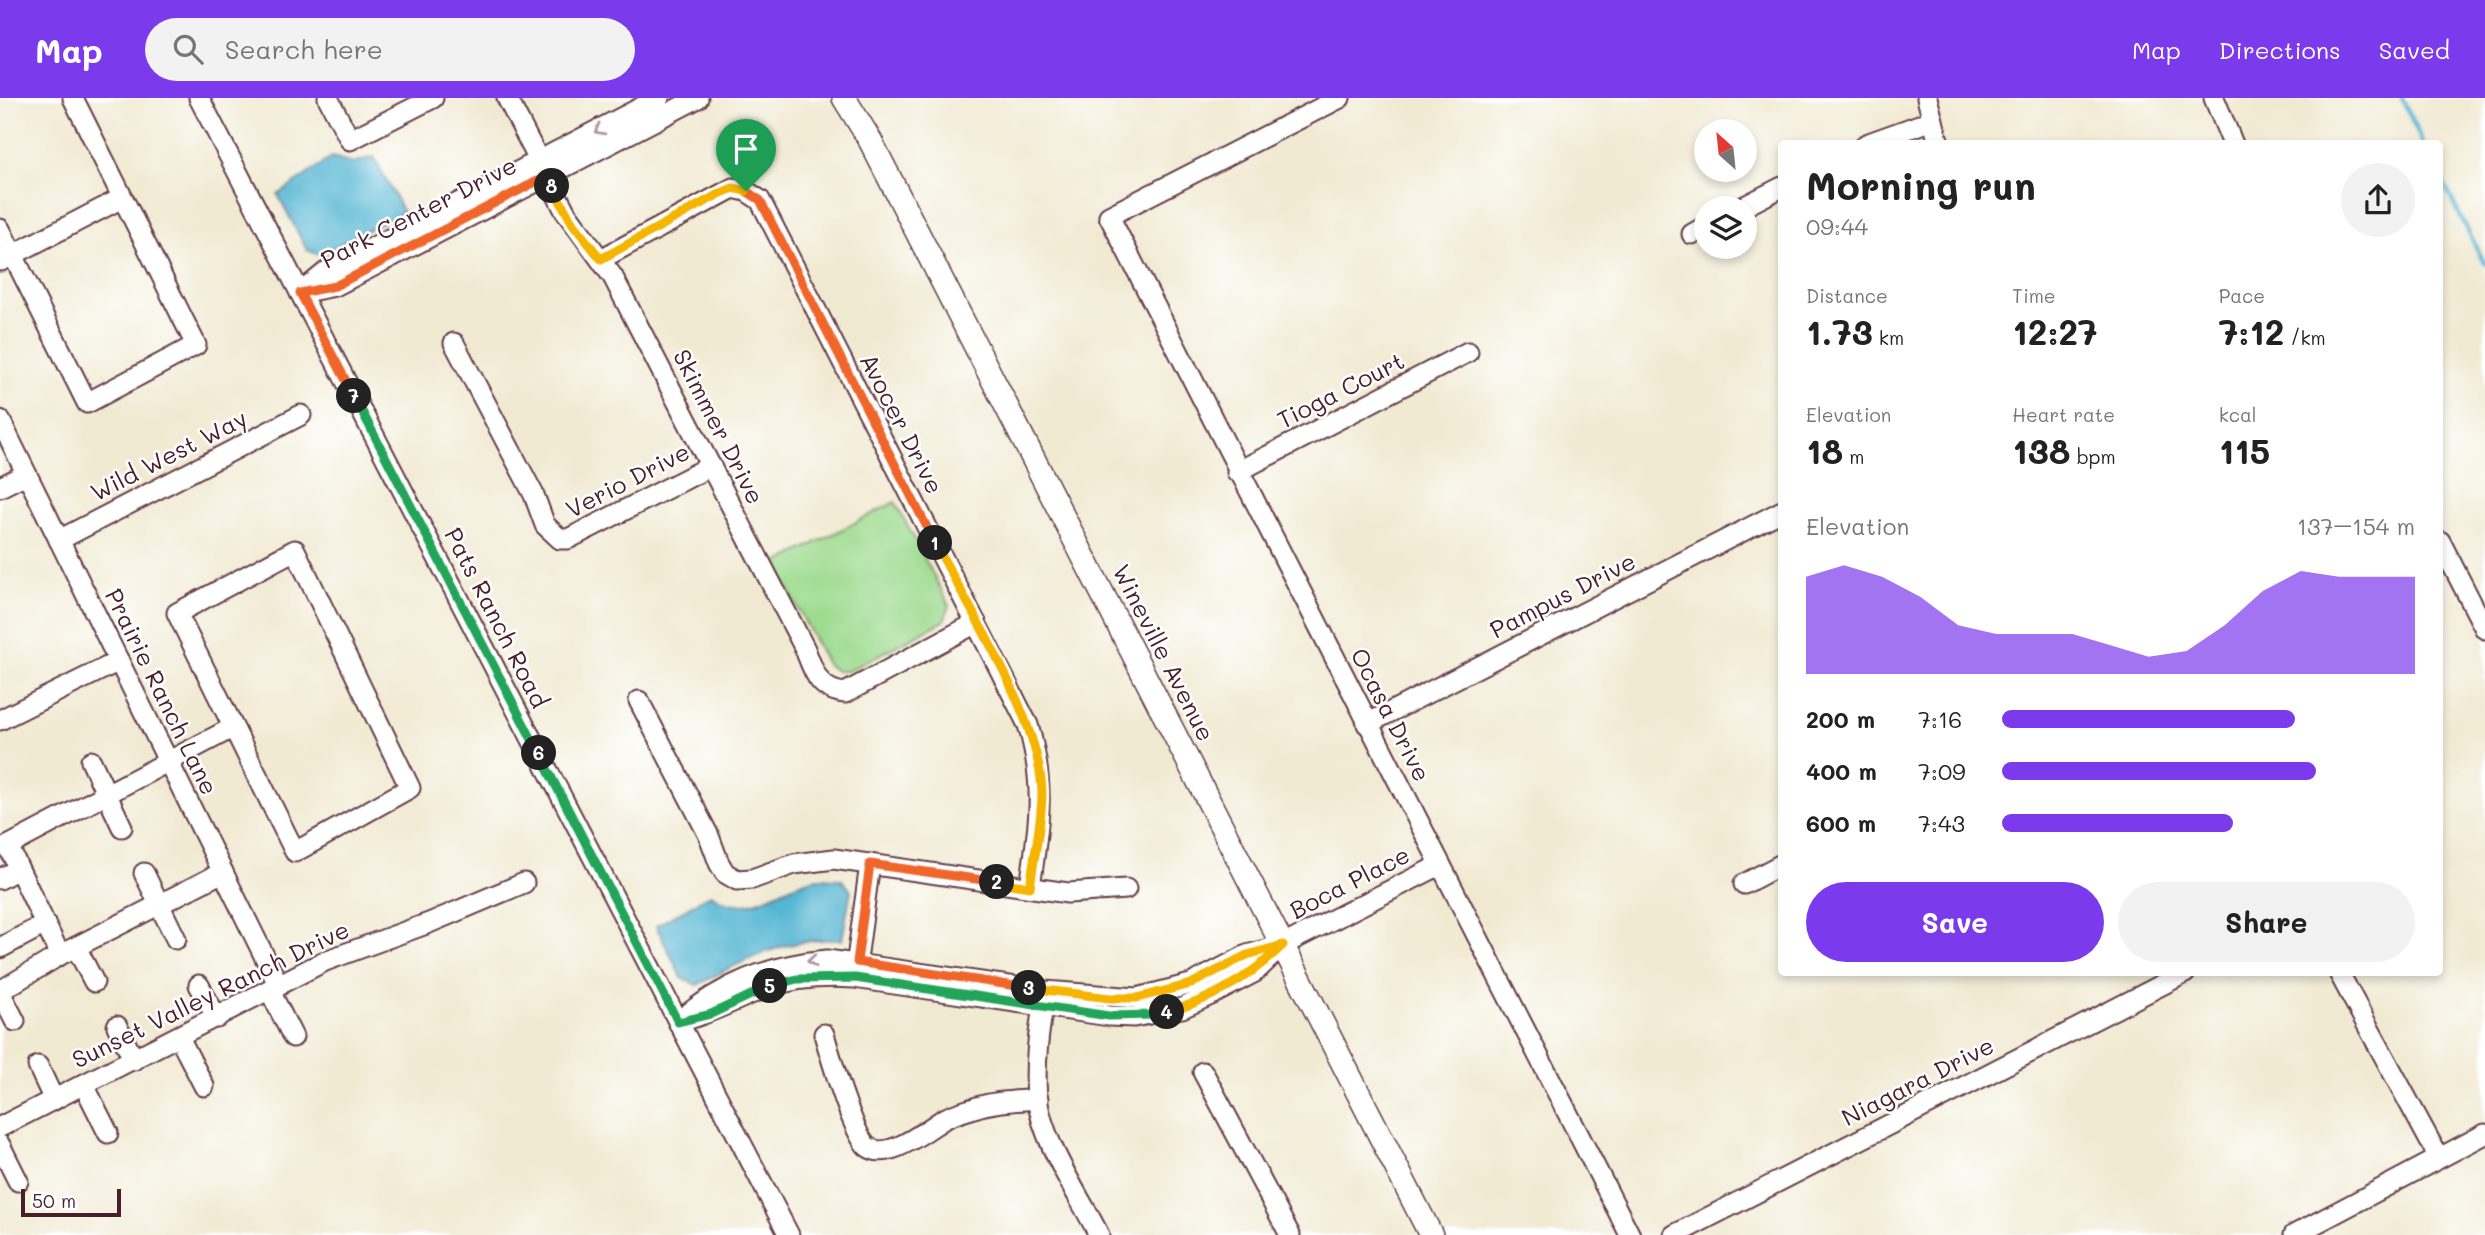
<!DOCTYPE html>
<html lang="en">
<head>
<meta charset="utf-8">
<style>
	body { margin:0; font-family:Mali,sans-serif; background:#f2f2f2; color:#222; height:100vh; display:flex; flex-direction:column; font-size:26px; white-space:nowrap }
	* { box-sizing:border-box; margin:0 }
	p { font-size:23px; color:#767676 }
	.icon { flex:none; width:38px; height:38px; fill:none; stroke:currentColor; stroke-width:2; stroke-linecap:round; stroke-linejoin:round }
	.map { position:relative; flex:1; overflow:hidden }
	.drawer { position:absolute; left:1778px; top:42px; width:665px; height:836px; display:flex; flex-direction:column; background:#fff; border-radius:7px; box-shadow:0 4px 10px #0003 }
	.drawer>* { flex:none }
	.needle { width:46px; rotate:333deg }
	.tools { position:absolute; left:1694px; top:21px; display:grid; gap:14px }
	.tools a { display:grid; place-items:center; width:63px; height:63px; border-radius:50%; background:#fff; box-shadow:0 4px 10px #0003; font-size:35px }
	.scale { position:absolute; left:21px; bottom:18px; width:100px; box-sizing:border-box; padding-left:7px; border:4px solid #4a1f2b; border-top:0; font-size:19px; line-height:24px; white-space:nowrap; color:#4a1f2b; -webkit-text-stroke:5px #fff; paint-order:stroke }
	.pin { position:absolute; display:grid; place-items:center; width:60px; height:60px; color:#fff; margin:-72px -30px; border-radius:50% 50% 50% 0; rotate:-45deg; box-shadow:0 0 7px #0007 }
	.pin .icon { rotate:45deg }
	.km { position:absolute; width:35px; height:35px; margin:-18px; border-radius:50%; background:#222; color:#fff; font-size:19px; line-height:35px; text-align:center }
	.round { display:grid; place-items:center; flex:none; width:74px; height:74px; border-radius:37px; background:#f2f2f2 }
	.summary { display:flex; align-items:center; justify-content:space-between; height:119px; padding:0 28px }
	h1 { font-size:38px; font-weight:700; line-height:52px }
	.metrics { display:grid; grid-template-columns:repeat(3,1fr); gap:10px; height:119px; padding:7px 28px }
	.metrics div { display:grid; align-content:center }
	.metrics b { font-size:35px; font-weight:700 }
	.metrics small { font-size:19px; font-weight:400 }
	.metrics p { font-size:19px }
	.chart { height:196px; padding:14px 28px }
	.chart p { display:flex; justify-content:space-between }
	.chart svg { width:100%; height:126px; margin-top:7px; fill:#7c3aed; opacity:.7 }
	.cta { display:flex; gap:14px; margin-top:auto; padding:14px 28px }
	.cta a { flex:1; height:80px; border-radius:42px; background:#7c3aed; color:#fff; font-size:28px; font-weight:700; line-height:80px; text-align:center }
	.cta a+a { background:#f2f2f2; color:#222 }
	ul { padding:0 28px; list-style:none; font-size:23px }
	li { display:grid; grid-template-columns:112px 84px 1fr; align-items:center; height:52px }
	li i { height:18px; border-radius:9px; background:#7c3aed }
	header { display:flex; align-items:center; gap:42px; box-sizing:border-box; height:98px; padding:0 35px; background:#7c3aed; color:#fff }
	header strong { font-size:33px }
	nav { display:flex; gap:38px; margin-inline-start:auto; font-size:24px }
	.search { width:490px; height:63px; background:#f2f2f2; display:flex; align-items:center; gap:18px; box-sizing:border-box; padding:0 24px; border-radius:38px; color:#767676; font-size:26px }
	.map>svg:first-child { display:block }
	.green { fill:#9edb8f; stroke:#747d5d; stroke-width:2 }
	.water { fill:#55b6d3; stroke:#506a7f; stroke-width:2 }
	.lines { fill:none; stroke-linecap:round; stroke-linejoin:round }
	.stream { stroke:#55b6d3; stroke-width:4.5 }
	.minor-casing { stroke:#633d44; stroke-width:23 }
	.major-casing { stroke:#633d44; stroke-width:26 }
	.minor { stroke:#fff; stroke-width:19 }
	.major { stroke:#fff; stroke-width:23 }
	.oneway { stroke:#ae9aa0 }
	.split-1-casing { stroke:#fff; stroke-width:14 }
	.split-2-casing { stroke:#fff; stroke-width:14 }
	.split-3-casing { stroke:#fff; stroke-width:14 }
	.split-4-casing { stroke:#fff; stroke-width:14 }
	.split-5-casing { stroke:#fff; stroke-width:14 }
	.split-6-casing { stroke:#fff; stroke-width:14 }
	.split-7-casing { stroke:#fff; stroke-width:14 }
	.split-8-casing { stroke:#fff; stroke-width:14 }
	.split-9-casing { stroke:#fff; stroke-width:14 }
	.split-1 { stroke:#f0652b; stroke-width:9 }
	.split-2 { stroke:#f5b400; stroke-width:9 }
	.split-3 { stroke:#f0652b; stroke-width:9 }
	.split-4 { stroke:#f5b400; stroke-width:9 }
	.split-5 { stroke:#22a559; stroke-width:9 }
	.split-6 { stroke:#22a559; stroke-width:9 }
	.split-7 { stroke:#22a559; stroke-width:9 }
	.split-8 { stroke:#f0652b; stroke-width:9 }
	.split-9 { stroke:#f5b400; stroke-width:9 }
	.labels { text-anchor:middle; stroke-width:5; stroke-linejoin:round; paint-order:stroke }
	.street-label { font-size:24px; fill:#4a1f2b; stroke:#fff }
</style>
</head>
<body>
<header>
<strong>Map</strong>
<div class="search"><svg class="icon" aria-label="search" viewBox="0 0 24 24"><circle cx="10" cy="10" r="6"/><path d="M15 15l6 6"/></svg>Search here</div>
<nav><a>Map</a><a>Directions</a><a>Saved</a></nav>
</header>
<div class="map">
<svg width="2485" height="1137" viewBox="0 0 2485 1137">
	<rect width="100%" height="100%" fill="#fff"/>
	<filter id="ink" filterUnits="userSpaceOnUse"><feTurbulence type="fractalNoise" baseFrequency=".0143" numOctaves="2"/><feDisplacementMap in="SourceGraphic" scale="14" xChannelSelector="R" yChannelSelector="G"/><feConvolveMatrix kernelMatrix="1 2 1 2 8 2 1 2 1" color-interpolation-filters="sRGB"/></filter>
	<filter id="wash" filterUnits="userSpaceOnUse"><feTurbulence type="fractalNoise" baseFrequency=".00686" numOctaves="4" result="noise"/><feDisplacementMap in="SourceGraphic" scale="28" xChannelSelector="R" yChannelSelector="G"/><feGaussianBlur stdDeviation="1.57" result="paint"/><feColorMatrix in="noise" values="0 0 0 0 0 0 0 0 0 0 0 0 0 0 0 0 0 1.4 0 .05"/><feComposite in="paint" operator="in"/></filter>
	<g filter="url(#wash)">
		<rect width="100%" height="100%" fill="#f1ead3"/>
		<path class="green" d="M 895,404 L 949,507 L 944,523 L 848,573 L 836,573 L 827,566 L 775,466 Z"/>
		<g class="water">
			<path d="M 332,59 L 353,65 L 374,59 L 403,114 L 319,157 L 307,152 L 278,97 Z"/>
			<path d="M 817,780 L 841,781 L 851,792 L 842,842 C 787,838 743,863 697,887 L 682,880 L 656,828 L 711,796 C 749,824 778,787 817,780 Z"/>
		</g>
		<g class="lines">
			<g class="stream">
				<path d="M 2402,0 L 2423,46"/>
				<path d="M 2440,78 L 2485,166"/>
			</g>
		</g>
	</g>
	<g filter="url(#ink)">
		<g class="lines">
			<defs>
				<g id="minor">
					<path d="M 199,0 L 789,1137"/>
					<path d="M 328,0 L 350,42 L 433,0"/>
					<path d="M 507,0 L 565,113 L 613,179 L 805,551 C 814,574 818,592 845,595 L 976,525"/>
					<path d="M 1340,0 L 1109,118 L 1630,1137"/>
					<path d="M 1927,0 L 1939,46"/>
					<path d="M 2214,0 L 2233,46"/>
					<path d="M 1866,46 L 1933,22"/>
					<path d="M 1741,110 L 1782,89"/>
					<path d="M 0,131 L 87,305 L 196,247 L 73,0"/>
					<path d="M 1692,136 L 1706,128"/>
					<path d="M 601,161 L 733,90 L 746,93 L 760,102 L 1028,627 C 1046,689 1039,726 1030,789"/>
					<path d="M 1,163 L 122,100"/>
					<path d="M 304,192 L 326,174 L 659,0"/>
					<path d="M 300,195 L 335,188 L 698,0"/>
					<path d="M 454,245 L 534,397 L 545,427 L 560,441 L 568,441 L 711,368"/>
					<path d="M 0,322 L 279,888"/>
					<path d="M 1237,374 L 1468,254"/>
					<path d="M 0,389 L 26,376"/>
					<path d="M 59,442 L 301,317"/>
					<path d="M 2440,443 L 2485,531"/>
					<path d="M 295,452 L 410,690 L 295,754 L 177,515 Z"/>
					<path d="M 639,603 L 709,738 L 719,765 L 725,775 L 737,782 L 752,781 L 794,766 L 834,761 L 1068,795 L 1126,791"/>
					<path d="M 0,622 L 119,563"/>
					<path d="M 1367,626 L 1782,413"/>
					<path d="M 91,663 L 122,729"/>
					<path d="M 8,748 L 232,630"/>
					<path d="M 8,748 L 60,857"/>
					<path d="M 144,775 L 176,841"/>
					<path d="M 0,781 L 18,771"/>
					<path d="M 1744,786 L 1782,766"/>
					<path d="M 76,849 L 94,884"/>
					<path d="M 0,850 L 45,826"/>
					<path d="M 2339,875 L 2439,1060"/>
					<path d="M 855,876 L 870,766"/>
					<path d="M 199,887 L 217,920"/>
					<path d="M 0,893 L 60,857 L 223,774"/>
					<path d="M 270,893 L 293,939"/>
					<path d="M 0,894 L 15,923"/>
					<path d="M 1045,897 C 1039,931 1034,965 1037,999 C 1042,1044 1079,1097 1099,1137"/>
					<path d="M 682,923 C 713,915 738,900 768,889 C 797,879 825,878 854,880 L 1109,918 L 1134,919 L 1182,910 L 1213,896 L 1255,874 L 1280,850"/>
					<path d="M 678,924 C 722,886 770,867 827,862 L 1045,893 L 1137,900 L 1191,886 L 1247,857 L 1283,847 L 1440,767"/>
					<path d="M 117,928 L 134,962"/>
					<path d="M 824,936 C 830,957 854,1039 868,1049 C 888,1064 927,1031 944,1021 C 953,1016 965,1013 974,1010 C 995,1003 1016,1003 1038,1001"/>
					<path d="M 179,939 L 204,988"/>
					<path d="M 38,968 L 54,1002"/>
					<path d="M 1203,974 L 1290,1137"/>
					<path d="M 84,987 L 108,1035"/>
					<path d="M 0,1029 L 325,863 L 429,825 L 524,785"/>
					<path d="M 0,1047 L 18,1083"/>
					<path d="M 1674,1137 L 2185,875"/>
					<path d="M 2294,1137 L 2485,1036"/>
				</g>
				<path id="major" d="M 844,0 L 870,42 L 1431,1137"/>
			</defs>
			<use href="#minor" class="minor-casing"/>
			<use href="#major" class="major-casing"/>
			<use href="#minor" class="minor"/>
			<use href="#major" class="major"/>
		</g>
		<defs><path id="oneway-chevron" d="M-2-3.5L2.5 0L-2 3.5" fill="none" stroke-width="1.6" stroke-linecap="round" stroke-linejoin="round" transform="scale(1.75)"/></defs>
		<g class="oneway">
			<use href="#oneway-chevron" transform="translate(599 32) rotate(152)"/>
			<use href="#oneway-chevron" transform="translate(812 863) rotate(175)"/>
		</g>
	</g>
	<g class="lines" filter="url(#ink)">
		<defs>
			<path id="split-1" d="M 746,93 L 760,102 L 935,445"/>
			<path id="split-2" d="M 935,445 C 970,513 1040,620 1042,694 C 1042,725 1034,758 1030,789 L 997,784"/>
			<path id="split-3" d="M 997,784 L 870,766 L 857,864 L 1029,890"/>
			<path id="split-4" d="M 1029,890 L 1110,900 L 1137,900 L 1191,886 L 1247,857 L 1283,847 C 1250,879 1212,902 1167,914"/>
			<path id="split-5" d="M 770,888 L 797,881 L 855,880 L 1109,918 L 1153,917 L 1167,914"/>
			<path id="split-6" d="M 539,655 L 678,924 L 711,916 L 770,888"/>
			<path id="split-7" d="M 354,298 L 539,655"/>
			<path id="split-8" d="M 354,298 L 300,195 L 335,188 L 547,78 L 552,88"/>
			<path id="split-9" d="M 552,88 L 573,126 L 601,161 L 719,96 L 733,90 L 746,93"/>
		</defs>
		<use href="#split-1" class="split-1-casing"/>
		<use href="#split-2" class="split-2-casing"/>
		<use href="#split-3" class="split-3-casing"/>
		<use href="#split-4" class="split-4-casing"/>
		<use href="#split-5" class="split-5-casing"/>
		<use href="#split-6" class="split-6-casing"/>
		<use href="#split-7" class="split-7-casing"/>
		<use href="#split-8" class="split-8-casing"/>
		<use href="#split-9" class="split-9-casing"/>
		<use href="#split-1" class="split-1"/>
		<use href="#split-2" class="split-2"/>
		<use href="#split-3" class="split-3"/>
		<use href="#split-4" class="split-4"/>
		<use href="#split-5" class="split-5"/>
		<use href="#split-6" class="split-6"/>
		<use href="#split-7" class="split-7"/>
		<use href="#split-8" class="split-8"/>
		<use href="#split-9" class="split-9"/>
	</g>
	<g class="labels">
		<g class="street-label">
			<text transform="translate(419 115) rotate(-27)" y="8">Park Center Drive</text>
			<text transform="translate(1341 293) rotate(-27)" y="8">Tioga Court</text>
			<text transform="translate(901 326) rotate(63)" y="8">Avocer Drive</text>
			<text transform="translate(718 329) rotate(63)" y="8">Skimmer Drive</text>
			<text transform="translate(169 358) rotate(-27)" y="8">Wild West Way</text>
			<text transform="translate(628 383) rotate(-27)" y="8">Verio Drive</text>
			<text transform="translate(1563 498) rotate(-27)" y="8">Pampus Drive</text>
			<text transform="translate(496 520) rotate(63)" y="8">Pats Ranch Road</text>
			<text transform="translate(1163 555) rotate(63)" y="8">Wineville Avenue</text>
			<text transform="translate(161 594) rotate(64)" y="8">Prairie Ranch Lane</text>
			<text transform="translate(1390 617) rotate(63)" y="8">Ocasa Drive</text>
			<text transform="translate(1350 785) rotate(-27)" y="8">Boca Place</text>
			<text transform="translate(211 897) rotate(-26)" y="8">Sunset Valley Ranch Drive</text>
			<text transform="translate(1918 984) rotate(-27)" y="8">Niagara Drive</text>
		</g>
	</g>
</svg>
<div class="tools">
<a><svg class="needle" viewBox="-14 -14 28 28"><path d="M0-13l5 13h-10z" fill="#e53935"/><path d="M0 13l5-13h-10z" fill="#767676"/></svg></a>
<a><svg class="icon" aria-label="layers" viewBox="0 0 24 24"><path d="M12 4l9 5-9 5-9-5zM3 14l9 5 9-5"/></svg></a>
</div>
<div class="scale">50 m</div>
<div class="pin" style="left:746px;top:93px;background:#1e9e55"><svg class="icon" aria-label="arrive" viewBox="0 0 24 24"><path d="M6 21V4h12l-3 4 3 4H6"/></svg></div>
<b class="km" style="left:935px;top:445px">1</b>
<b class="km" style="left:997px;top:784px">2</b>
<b class="km" style="left:1029px;top:890px">3</b>
<b class="km" style="left:1167px;top:914px">4</b>
<b class="km" style="left:770px;top:888px">5</b>
<b class="km" style="left:539px;top:655px">6</b>
<b class="km" style="left:354px;top:298px">7</b>
<b class="km" style="left:552px;top:88px">8</b>
<section class="drawer">
<div class="summary"><div><h1>Morning run</h1><p>09:44</p></div><a class="round"><svg class="icon" aria-label="share" viewBox="0 0 24 24"><path d="M12 15V3M7 8l5-5 5 5M5 13v7h14v-7"/></svg></a></div>
<div class="metrics">
<div><p>Distance</p><b>1.73<small> km</small></b></div>
<div><p>Time</p><b>12:27</b></div>
<div><p>Pace</p><b>7:12<small> /km</small></b></div>
</div>
<div class="metrics">
<div><p>Elevation</p><b>18<small> m</small></b></div>
<div><p>Heart rate</p><b>138<small> bpm</small></b></div>
<div><p>kcal</p><b>115</b></div>
</div>
<div class="chart"><p><span>Elevation</span>137–154 m</p>
<svg viewBox="0 0 160 44" preserveAspectRatio="none"><path d="M0 44V10L10 6L20 10L30 17L40 27L50 30L60 30L70 30L80 34L90 38L100 36L110 27L120 15L130 8L140 10L150 10L160 10V44z"/></svg>
</div>
<ul>
<li><b>200 m</b>7:16<i style="width:71%"></i></li>
<li><b>400 m</b>7:09<i style="width:76%"></i></li>
<li><b>600 m</b>7:43<i style="width:56%"></i></li>
</ul>
<div class="cta"><a>Save</a><a>Share</a></div>
</section>
</div>
</body>
</html>
